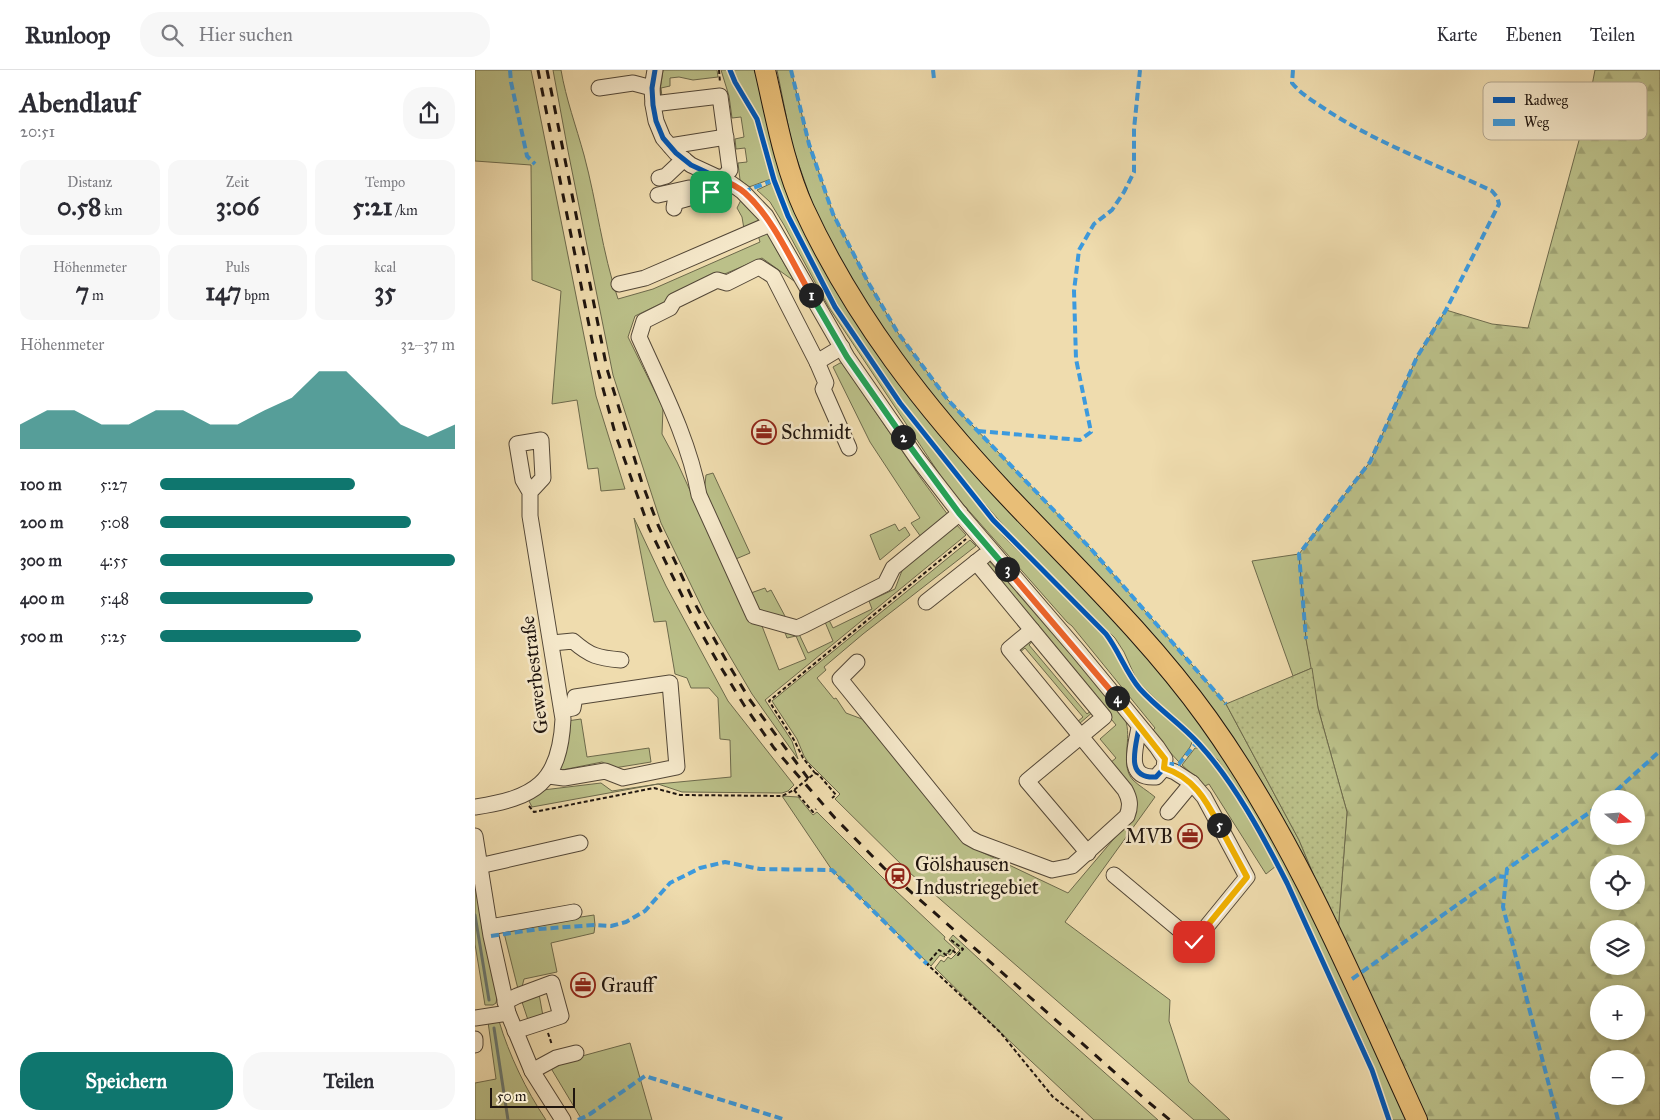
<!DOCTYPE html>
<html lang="de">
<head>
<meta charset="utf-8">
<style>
	body { margin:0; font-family:"IM FELL Great Primer",serif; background:#f7f7f7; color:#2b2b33; height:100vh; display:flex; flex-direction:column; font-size:19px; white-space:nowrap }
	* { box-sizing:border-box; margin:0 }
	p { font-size:16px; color:#7c7c81 }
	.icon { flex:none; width:28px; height:28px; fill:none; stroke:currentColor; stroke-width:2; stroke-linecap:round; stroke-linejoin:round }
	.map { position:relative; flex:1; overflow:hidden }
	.sheet { display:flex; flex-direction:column; background:#fff; width:475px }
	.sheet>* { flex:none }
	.needle { width:32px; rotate:107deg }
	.tools { position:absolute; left:1115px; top:720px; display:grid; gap:10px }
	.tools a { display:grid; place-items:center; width:55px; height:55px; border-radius:50%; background:#fff; box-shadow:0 2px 8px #0003; font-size:25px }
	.scale { position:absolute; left:15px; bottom:12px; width:85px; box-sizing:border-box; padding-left:5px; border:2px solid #1f150f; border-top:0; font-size:14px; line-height:18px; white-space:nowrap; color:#1f150f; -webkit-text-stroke:4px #f5e8ca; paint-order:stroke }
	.pin { position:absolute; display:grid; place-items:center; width:42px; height:42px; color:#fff; margin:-21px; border-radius:10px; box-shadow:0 2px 8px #0006 }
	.km { position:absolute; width:25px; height:25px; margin:-12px; border-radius:50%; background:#222; color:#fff; font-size:14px; line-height:25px; text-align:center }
	.round { display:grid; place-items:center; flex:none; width:52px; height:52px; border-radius:20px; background:#f7f7f7 }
	.overview { display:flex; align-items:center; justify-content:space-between; height:85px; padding:0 20px }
	h1 { font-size:28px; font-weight:800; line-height:38px }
	.metrics { display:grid; grid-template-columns:repeat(3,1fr); gap:8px; height:85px; padding:5px 20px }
	.metrics div { display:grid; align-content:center; border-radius:12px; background:#f7f7f7; text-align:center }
	.metrics b { font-size:25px; font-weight:800 }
	.metrics small { font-size:14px; font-weight:400 }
	.metrics p { font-size:14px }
	.chart { height:140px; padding:10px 20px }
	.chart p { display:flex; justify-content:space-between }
	.chart svg { width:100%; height:90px; margin-top:5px; fill:#0f766e; opacity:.7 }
	.button { display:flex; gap:10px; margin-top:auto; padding:10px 20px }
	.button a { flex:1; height:58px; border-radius:20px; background:#0f766e; color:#fff; font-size:20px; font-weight:800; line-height:58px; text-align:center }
	.button a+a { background:#f7f7f7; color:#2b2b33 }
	ul { padding:0 20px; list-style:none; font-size:16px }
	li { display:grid; grid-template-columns:80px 60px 1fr; align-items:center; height:38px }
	li i { height:12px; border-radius:6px; background:#0f766e }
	header { display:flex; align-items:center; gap:30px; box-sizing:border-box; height:70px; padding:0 25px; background:#fff; border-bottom:1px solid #e1e1e2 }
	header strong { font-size:24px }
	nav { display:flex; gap:28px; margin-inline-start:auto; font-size:18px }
	.search { width:350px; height:45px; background:#f7f7f7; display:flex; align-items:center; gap:12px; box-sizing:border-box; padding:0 18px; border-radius:20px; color:#7c7c81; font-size:19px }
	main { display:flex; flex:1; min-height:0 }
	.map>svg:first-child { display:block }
	.grass { fill:#bbc089; stroke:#6d6a4c }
	.forest { fill:url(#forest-firs); stroke:#6d6a4c; fill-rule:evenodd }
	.park { fill:url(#park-dots); stroke:#6d6a4c }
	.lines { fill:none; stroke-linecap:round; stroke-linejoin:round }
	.stream { stroke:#6a7871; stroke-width:3 }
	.minor-casing { stroke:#534737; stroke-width:17 }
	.major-casing { stroke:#1f150f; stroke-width:22 }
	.path { stroke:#1f150f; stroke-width:2; stroke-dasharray:4 2.5; stroke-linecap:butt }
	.minor { stroke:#f5e8ca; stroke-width:15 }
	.major { stroke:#e8be77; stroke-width:20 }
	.rail { stroke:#1f150f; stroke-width:3; stroke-dasharray:9 9; stroke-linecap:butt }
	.quiet { stroke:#3c9ade; stroke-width:4; stroke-dasharray:8 4; stroke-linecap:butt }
	.cycleway-casing { stroke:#f5e8ca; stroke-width:8 }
	.cycleway { stroke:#0057b8; stroke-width:5 }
	.split-1-casing { stroke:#fff; stroke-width:10 }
	.split-2-casing { stroke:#fff; stroke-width:10 }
	.split-3-casing { stroke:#fff; stroke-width:10 }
	.split-4-casing { stroke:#fff; stroke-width:10 }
	.split-5-casing { stroke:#fff; stroke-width:10 }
	.split-6-casing { stroke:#fff; stroke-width:10 }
	.split-1 { stroke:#f0652b; stroke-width:6 }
	.split-2 { stroke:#22a559; stroke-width:6 }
	.split-3 { stroke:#22a559; stroke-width:6 }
	.split-4 { stroke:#f0652b; stroke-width:6 }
	.split-5 { stroke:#f5b400; stroke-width:6 }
	.split-6 { stroke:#f5b400; stroke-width:6 }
	.labels { text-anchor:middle; stroke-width:5; stroke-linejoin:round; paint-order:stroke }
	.poi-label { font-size:20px; fill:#1f150f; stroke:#f5e8ca; text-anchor:start }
	.street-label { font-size:20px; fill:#1f150f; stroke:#f5e8ca }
	.key { fill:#f5e8ca; stroke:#b5a992; stroke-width:1 }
	.key-label { font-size:14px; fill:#1f150f }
</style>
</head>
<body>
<header>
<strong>Runloop</strong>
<div class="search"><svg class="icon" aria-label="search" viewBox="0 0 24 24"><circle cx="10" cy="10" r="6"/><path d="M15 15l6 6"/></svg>Hier suchen</div>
<nav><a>Karte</a><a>Ebenen</a><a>Teilen</a></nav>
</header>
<main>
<section class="sheet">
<div class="overview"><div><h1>Abendlauf</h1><p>20:51</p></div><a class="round"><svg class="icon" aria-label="share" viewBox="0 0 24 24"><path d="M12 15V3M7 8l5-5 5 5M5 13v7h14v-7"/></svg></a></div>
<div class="metrics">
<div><p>Distanz</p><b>0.58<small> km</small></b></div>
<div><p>Zeit</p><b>3:06</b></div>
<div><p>Tempo</p><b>5:21<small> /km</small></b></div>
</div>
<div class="metrics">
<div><p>Höhenmeter</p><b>7<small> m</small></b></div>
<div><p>Puls</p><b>147<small> bpm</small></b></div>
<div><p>kcal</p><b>35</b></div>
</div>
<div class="chart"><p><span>Höhenmeter</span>32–37 m</p>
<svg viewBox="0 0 160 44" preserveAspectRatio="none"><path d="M0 44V32L10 25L20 25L30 32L40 32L50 25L60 25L70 32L80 32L90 25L100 19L110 6L120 6L130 19L140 32L150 38L160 32V44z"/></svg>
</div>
<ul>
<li><b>100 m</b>5:27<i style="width:66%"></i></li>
<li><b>200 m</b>5:08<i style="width:85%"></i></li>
<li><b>300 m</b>4:55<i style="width:100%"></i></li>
<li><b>400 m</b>5:48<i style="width:52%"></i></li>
<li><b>500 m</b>5:25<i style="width:68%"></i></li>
</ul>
<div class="button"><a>Speichern</a><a>Teilen</a></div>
</section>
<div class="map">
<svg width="1185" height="1050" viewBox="0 0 1185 1050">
	<defs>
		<pattern id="forest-firs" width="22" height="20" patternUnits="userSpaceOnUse" patternTransform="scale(1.25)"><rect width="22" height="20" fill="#bbc089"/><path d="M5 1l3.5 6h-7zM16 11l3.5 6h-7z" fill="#a0a475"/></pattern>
		<pattern id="park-dots" width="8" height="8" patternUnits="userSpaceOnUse" patternTransform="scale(1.25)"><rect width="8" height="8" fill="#bbc089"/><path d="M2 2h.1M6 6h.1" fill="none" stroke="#a0a475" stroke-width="1.8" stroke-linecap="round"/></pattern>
	</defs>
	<rect width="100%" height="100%" fill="#efdcae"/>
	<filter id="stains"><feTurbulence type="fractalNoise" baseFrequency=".004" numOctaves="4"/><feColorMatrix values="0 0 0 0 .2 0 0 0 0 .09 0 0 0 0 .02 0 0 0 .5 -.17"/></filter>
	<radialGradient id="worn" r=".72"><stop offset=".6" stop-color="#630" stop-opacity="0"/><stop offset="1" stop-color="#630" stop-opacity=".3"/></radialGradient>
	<g class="grass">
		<path d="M 0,0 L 56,0 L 121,326 L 150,419 L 126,421 L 123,398 L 113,399 L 102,330 L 77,334 L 86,221 L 57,210 L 56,95 L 0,91 Z"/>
		<path d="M 78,0 L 86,0 C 91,29 101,56 109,85 C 122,133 127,182 143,229 L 178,219 L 285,172 L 283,165 L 291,161 L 319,211 L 287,188 L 224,215 L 160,246 L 153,267 L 188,338 L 187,364 L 202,392 L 275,552 L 287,556 L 304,600 L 331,589 L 321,566 L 312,568 L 309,560 L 324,564 L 333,583 L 358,571 L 350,552 L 354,550 L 358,558 L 397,539 L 394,531 L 420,519 L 428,498 L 480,453 L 491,465 L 290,630 L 317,671 L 323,689 L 277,624 L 230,544 L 186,453 L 138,305 L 93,81 Z"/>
		<path d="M 188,0 L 242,0 L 243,7 L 218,10 L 204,7 L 195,8 L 195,16 L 186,18 L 187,27 L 184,28 Z"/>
		<path d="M 246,0 L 253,0 L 258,13 L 280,49 L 296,109 L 274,117 L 265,110 L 263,93 L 272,92 L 270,78 L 261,79 L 260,69 L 269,67 L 266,47 L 257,48 L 254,26 Z"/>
		<path d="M 258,0 L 279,0 L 367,226 L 640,548 L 730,656 L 821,807 L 933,1050 L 917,1050 L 895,987 L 815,814 L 778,747 L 743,690 L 662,611 L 649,582 L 640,568 L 534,462 L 491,412 L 442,352 L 365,239 L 316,146 L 303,116 L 282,43 L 261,12 Z"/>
		<path d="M 302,0 L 316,0 L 334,74 L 358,143 L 393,212 L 423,263 L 473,330 L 616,479 L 751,634 L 824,770 L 863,863 L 784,713 L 504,384 L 399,254 L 341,144 L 317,75 Z"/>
		<path d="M 297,113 L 312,151 L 362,242 L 425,337 L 530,468 L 633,569 L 645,589 L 656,613 L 718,670 L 715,677 L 704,692 L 676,662 L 680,658 L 597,556 L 592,552 L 473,417 L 353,236 L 309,155 L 295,132 L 282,120 Z"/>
		<path d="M 266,130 L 286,152 L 269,159 L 267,147 L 262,138 Z"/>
		<path d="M 365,293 L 367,293 L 445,407 L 473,445 L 446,467 L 436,453 L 445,448 L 395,372 L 358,297 Z"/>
		<path d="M 238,403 L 275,483 L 256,491 L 229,423 L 231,405 Z"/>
		<path d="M 159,448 L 191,516 L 253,631 L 319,715 L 313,721 L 307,723 L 207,722 L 183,714 L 57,737 L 54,731 L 68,720 L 126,713 L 137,721 L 183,714 L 256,707 L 255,670 L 245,669 L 243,628 L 234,618 L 216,618 L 212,608 L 200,604 L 191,551 L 179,552 Z"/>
		<path d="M 420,454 L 424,461 L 430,457 L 435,465 L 405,490 L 395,465 Z"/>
		<path d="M 495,470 L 501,476 L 388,564 L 349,597 L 351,600 L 342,608 L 359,629 L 361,628 L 371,643 L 387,649 L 494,776 L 593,823 L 659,745 L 635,693 L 641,688 L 625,669 L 641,655 L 511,494 L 514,491 L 579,563 L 650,649 C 658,668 644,695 658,710 C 664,716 673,721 680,727 L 590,852 L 695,930 L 694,951 L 714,1012 L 755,1050 L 719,1050 L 435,803 L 360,729 L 365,724 L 333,692 L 329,686 L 322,669 L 297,631 Z"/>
		<path d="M 824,484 L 831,569 L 837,598 L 818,606 L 777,491 Z"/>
		<path d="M 290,518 L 292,522 L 296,520 L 311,548 L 280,540 L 273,524 Z"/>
		<path d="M 557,567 L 559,569 L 554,575 L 612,644 L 618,639 L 619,641 L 604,654 L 602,652 L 608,647 L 550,578 L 544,583 L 542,581 Z"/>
		<path d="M 106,649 L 112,687 L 174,678 L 176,692 L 139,698 L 127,692 L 82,701 L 92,651 Z"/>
		<path d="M 720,678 L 726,678 L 747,704 L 801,796 L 791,804 L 734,714 L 730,716 L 707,695 Z"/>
		<path d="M 307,726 L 323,727 L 338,745 L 342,742 L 420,820 L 470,867 L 469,869 L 480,879 L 475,885 L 472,883 L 469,887 L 465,885 L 456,896 L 357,800 Z"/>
		<path d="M 0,810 L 22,928 L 21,933 L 18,935 L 10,935 L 0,874 Z"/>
		<path d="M 119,845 L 120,855 L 119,863 L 76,873 L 82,902 L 49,909 L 47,917 L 43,919 L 28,859 Z"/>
		<path d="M 478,865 L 567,947 L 683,1050 L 619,1050 L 525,962 L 460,898 L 466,890 L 469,892 L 473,887 L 476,889 L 485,880 L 474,870 Z"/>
		<path d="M 64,924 L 68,946 L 53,950 L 46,929 Z"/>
		<path d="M 24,951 C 34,985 51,1020 71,1050 L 0,1050 L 0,1013 L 21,1009 L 13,952 Z"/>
		<path d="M 155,973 L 177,1050 L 107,1050 L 74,995 Z"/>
	</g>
	<path class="forest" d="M 1120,0 L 1185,0 L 1185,1050 L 948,1050 L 863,863 L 872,742 L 843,638 L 831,569 L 824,484 L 895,392 L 942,287 L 971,240 L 1017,254 L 1053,258 L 1112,41 ZM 1124,729 L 1161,729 L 1161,766 L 1124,766 ZM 1124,794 L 1161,794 L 1161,831 L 1124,831 ZM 1124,859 L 1161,859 L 1161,896 L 1124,896 ZM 1124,924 L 1161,924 L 1161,961 L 1124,961 ZM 1124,989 L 1161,989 L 1161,1026 L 1124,1026 Z"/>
	<path class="park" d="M 837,598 L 843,638 L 872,742 L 863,863 L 824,770 L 751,634 Z"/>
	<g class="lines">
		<g class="stream">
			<path d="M 0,845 L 14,930"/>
			<path d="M 19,958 L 33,1050"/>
		</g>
		<defs>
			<g id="minor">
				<path d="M 180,0 L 177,18 L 178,35 L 181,51 L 188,68 L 201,83 L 216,95 L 257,114 L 268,122 L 291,146 L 372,287 L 442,388 L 487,446 L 603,581 L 682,677 L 690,689 L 689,698 L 681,707 C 649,709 661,677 664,657"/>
				<path d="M 124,18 L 158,13 L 177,18"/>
				<path d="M 178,34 L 245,26 L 255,100 L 250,106 L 243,108 L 236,122 L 200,132 L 199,138"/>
				<path d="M 195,76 L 251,67"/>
				<path d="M 184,108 L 191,106 L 209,89"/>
				<path d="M 183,125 L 214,118"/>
				<path d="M 144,214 L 170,208 L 295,154"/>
				<path d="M 367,277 L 342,292 L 298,206 L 284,197 L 252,213 L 242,210 L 199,231 L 195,238 L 169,251 L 164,267 C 187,318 214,370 224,425 L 279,546 L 322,558 L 329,555 L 410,514 L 418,498 L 485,443"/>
				<path d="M 342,292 L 351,313 L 348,319 L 374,378"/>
				<path d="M 451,532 L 509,486"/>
				<path d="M 557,560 L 629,647 L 552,711 L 613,783"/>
				<path d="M 77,573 L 98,571 C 115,586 123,588 146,590"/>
				<path d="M 382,592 L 365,609 L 493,767 L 502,772 L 577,800 L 597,796 L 652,746 C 656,736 655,729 650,720 L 534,579 L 557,560 L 501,492"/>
				<path d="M 689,698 L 700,702 L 717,713 L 693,742"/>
				<path d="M 74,706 L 89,708 L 130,701 L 148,708 L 202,697 L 195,613 L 100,627 L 98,638 L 87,640"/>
				<path d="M 0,737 C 60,728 85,713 88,649 L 55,446 L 55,422 L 48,410 L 42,374 L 66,370 L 68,408 L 55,422"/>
				<path d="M 0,766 L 16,866 L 33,943 L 57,1001 L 88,1050"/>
				<path d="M 4,796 L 105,773"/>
				<path d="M 639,805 L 719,872 L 772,807 L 729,727 L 717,713"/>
				<path d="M 15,857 L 99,842"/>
				<path d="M 30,932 L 42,926 L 77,913 L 86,946 L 40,961"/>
				<path d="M 0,948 L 33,943"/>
				<path d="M 0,969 L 0,975"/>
				<path d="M 57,1001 L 81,988 L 101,983"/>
			</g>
			<path id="major" d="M 290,0 C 301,47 309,95 329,139 C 379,247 451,339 532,425 C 601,498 674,567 733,649 C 820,770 880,915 942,1050"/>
		</defs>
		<use href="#minor" class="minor-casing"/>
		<use href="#major" class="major-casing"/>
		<g class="path">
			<path d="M 244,0 L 245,13"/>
			<path d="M 340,703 L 344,705 L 361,725 L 357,728"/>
			<path d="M 319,720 L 338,742 L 341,739"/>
			<path d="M 54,736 L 59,742 L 179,718 L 205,725 L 307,726 L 319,720 L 340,703 L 328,688 L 319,670 L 294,631 L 491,469"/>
			<path d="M 476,870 L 488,879 L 483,885 L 476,879 L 471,885 L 464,880 L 452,894 L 525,962 L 578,1027 L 608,1050"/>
			<path d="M 73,963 L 77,975"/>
		</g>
		<use href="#minor" class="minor"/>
		<use href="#major" class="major"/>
		<g class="rail">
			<path d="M 63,0 L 123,300 L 140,363 L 174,458 L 219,550 L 242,591 L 269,635 L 299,678 L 360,748 L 409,798 L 671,1030 L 695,1050"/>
			<path d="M 72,0 L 132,299 L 167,413 L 183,455 L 219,532 L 252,592 L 275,630 L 335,711"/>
		</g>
		<g class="quiet">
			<path d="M 35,0 L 36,12 L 52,86 L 60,94"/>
			<path d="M 316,0 L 334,74 L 358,144 L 393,212 L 423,263 L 473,330 L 616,479 L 751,634"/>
			<path d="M 458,0 L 459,9"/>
			<path d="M 818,0 L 817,13 C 826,24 838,31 850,39 C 901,73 961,94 1017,121 L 1022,127 L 1024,134 L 971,240 L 942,287 L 895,392 L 824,484 L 831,569"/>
			<path d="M 268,122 L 299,110"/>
			<path d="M 503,361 L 605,370 L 616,362 L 601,289 L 599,221 L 604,180 L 619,154 L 637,140 L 649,122 L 659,102 L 659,59 L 665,0"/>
			<path d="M 691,694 L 704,694 L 722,672"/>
			<path d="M 1132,729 L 1185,681"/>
			<path d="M 16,866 L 64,859 L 120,855 L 136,856 L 151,852 L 170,841 L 195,813 L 225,798 L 250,792 L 285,799 L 357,800 L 452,894"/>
			<path d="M 877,909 L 1023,806 L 1031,807"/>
			<path d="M 103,1050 L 115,1044 L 170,1006 L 311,1050"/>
			<path d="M 1083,1050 L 1028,837 L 1032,799 L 1124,736"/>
		</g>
		<defs>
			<g id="cycleway">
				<path d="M 180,0 L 177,18 L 178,35 L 181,51 L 188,68 L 201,83 L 216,95 L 257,114 L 268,122 L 291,146 L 372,287 L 442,388 L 487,446 L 603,581 L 682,677 L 690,689 L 689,698 L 681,707 C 649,709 661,677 664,657"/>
				<path d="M 255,0 L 260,12 L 282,49 L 299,110 L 313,146 L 360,237 L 425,333 L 518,450 L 631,564 C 644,581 651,603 665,619 C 683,639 706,654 724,674 C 759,712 788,766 812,813 L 897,1000 L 914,1050"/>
			</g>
		</defs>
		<use href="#cycleway" class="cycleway-casing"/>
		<use href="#cycleway" class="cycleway"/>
	</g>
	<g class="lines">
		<defs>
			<path id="split-1" d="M 236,122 L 243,108 C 253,112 262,116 270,123 C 298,148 317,192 336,225"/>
			<path id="split-2" d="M 336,225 L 372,287 L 428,367"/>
			<path id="split-3" d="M 428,367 L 484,443 L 532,499"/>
			<path id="split-4" d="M 532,499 L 642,628"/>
			<path id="split-5" d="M 642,628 L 690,689 L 689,698 C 718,707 731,730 744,755"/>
			<path id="split-6" d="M 719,872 L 772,807 L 744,755"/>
		</defs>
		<use href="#split-1" class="split-1-casing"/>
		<use href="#split-2" class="split-2-casing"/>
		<use href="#split-3" class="split-3-casing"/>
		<use href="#split-4" class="split-4-casing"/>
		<use href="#split-5" class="split-5-casing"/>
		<use href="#split-6" class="split-6-casing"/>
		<use href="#split-1" class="split-1"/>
		<use href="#split-2" class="split-2"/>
		<use href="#split-3" class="split-3"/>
		<use href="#split-4" class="split-4"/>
		<use href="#split-5" class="split-5"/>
		<use href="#split-6" class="split-6"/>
	</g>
	<defs>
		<symbol id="office-ring" viewBox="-11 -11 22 22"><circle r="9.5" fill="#f5e8ca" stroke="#8f2418" stroke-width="1.5"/><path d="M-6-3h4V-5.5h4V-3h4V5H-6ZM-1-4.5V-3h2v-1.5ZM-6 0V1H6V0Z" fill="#8f2418"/></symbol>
		<symbol id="station-ring" viewBox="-11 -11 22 22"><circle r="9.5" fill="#f5e8ca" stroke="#8f2418" stroke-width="1.5"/><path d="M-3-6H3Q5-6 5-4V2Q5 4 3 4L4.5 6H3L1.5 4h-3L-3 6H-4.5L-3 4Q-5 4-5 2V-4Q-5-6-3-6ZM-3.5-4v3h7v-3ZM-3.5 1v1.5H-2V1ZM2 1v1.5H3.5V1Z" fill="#8f2418"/></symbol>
	</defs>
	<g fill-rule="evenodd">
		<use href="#office-ring" x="275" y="348" width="28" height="28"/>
		<use href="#office-ring" x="701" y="752" width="28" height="28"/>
		<use href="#station-ring" x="409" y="792" width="28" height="28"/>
		<use href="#office-ring" x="94" y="901" width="28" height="28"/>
	</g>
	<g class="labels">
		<g class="poi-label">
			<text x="306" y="369">Schmidt</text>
			<text x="698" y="773" text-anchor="end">MVB</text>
			<text x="440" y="801">Gölshausen<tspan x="440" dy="23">Industriegebiet</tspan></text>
			<text x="126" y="922">Grauff</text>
		</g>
		<g class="street-label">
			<text transform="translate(59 605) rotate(-97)" y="7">Gewerbestraße</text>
		</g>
	</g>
	<rect x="1008" y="12" width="164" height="58" rx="8" class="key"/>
	<rect x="1018" y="27" width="22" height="6" fill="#0057b8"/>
	<rect x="1018" y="49" width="22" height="7" fill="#3c9ade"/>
	<g class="key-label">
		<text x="1049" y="35">Radweg</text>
		<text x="1049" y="57">Weg</text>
	</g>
	<rect width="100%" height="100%" filter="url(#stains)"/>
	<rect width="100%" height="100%" fill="url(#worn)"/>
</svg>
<div class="tools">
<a><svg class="needle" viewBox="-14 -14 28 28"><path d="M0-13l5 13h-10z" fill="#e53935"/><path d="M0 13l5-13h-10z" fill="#7c7c81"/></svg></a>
<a><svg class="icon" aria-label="locate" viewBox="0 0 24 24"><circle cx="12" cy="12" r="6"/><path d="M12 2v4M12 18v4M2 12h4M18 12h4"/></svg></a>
<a><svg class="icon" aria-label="layers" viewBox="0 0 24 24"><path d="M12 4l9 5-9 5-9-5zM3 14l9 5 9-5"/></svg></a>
<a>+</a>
<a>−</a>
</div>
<div class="scale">50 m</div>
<div class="pin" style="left:236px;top:122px;background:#1e9e55"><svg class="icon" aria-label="arrive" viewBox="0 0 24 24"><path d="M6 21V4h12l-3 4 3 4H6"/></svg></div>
<div class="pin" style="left:719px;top:872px;background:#d93025"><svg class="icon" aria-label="check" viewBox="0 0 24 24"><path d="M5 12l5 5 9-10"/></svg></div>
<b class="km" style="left:336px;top:225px">1</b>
<b class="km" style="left:428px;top:367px">2</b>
<b class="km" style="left:532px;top:499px">3</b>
<b class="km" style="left:642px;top:628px">4</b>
<b class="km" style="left:744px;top:755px">5</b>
</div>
</main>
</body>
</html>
